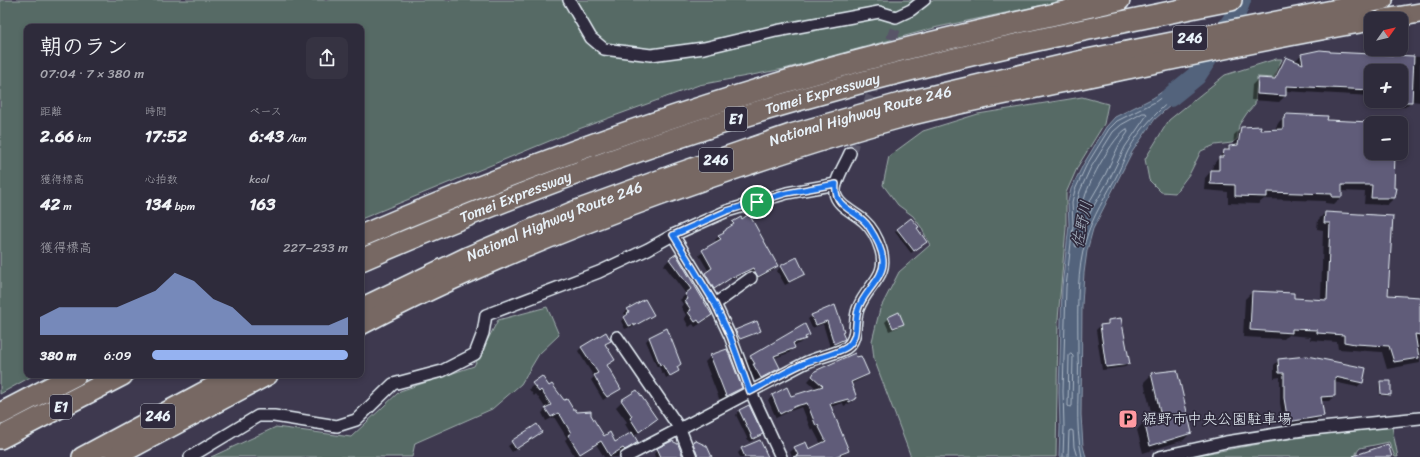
<!DOCTYPE html>
<html lang="ja">
<head>
<meta charset="utf-8">
<style>
	body { margin:0; font-family:Sriracha,"Klee One",sans-serif; background:#363342; color:#f1f3f6; height:100vh; display:flex; flex-direction:column; font-size:15px; white-space:nowrap }
	* { box-sizing:border-box; margin:0 }
	p { font-size:13px; color:#a7a7af }
	.icon { flex:none; width:22px; height:22px; fill:none; stroke:currentColor; stroke-width:2; stroke-linecap:round; stroke-linejoin:round }
	.map { position:relative; flex:1; overflow:hidden }
	.sheet { position:absolute; left:24px; top:24px; width:340px; height:354px; display:flex; flex-direction:column; background:#2e2b3b; border-radius:8px; box-shadow:0 2px 6px #0003,0 0 0 1px #494755 }
	.sheet>* { flex:none }
	.needle { width:26px; rotate:56deg }
	.controls { position:absolute; left:1364px; top:12px; display:grid; gap:8px }
	.controls a { display:grid; place-items:center; width:44px; height:44px; border-radius:8px; background:#2e2b3b; box-shadow:0 2px 6px #0003,0 0 0 1px #494755; font-size:20px }
	.pin { position:absolute; display:grid; place-items:center; width:34px; height:34px; color:#fff; margin:-17px; border:2px solid #fff; border-radius:50%; box-shadow:0 1px 4px #0007 }
	.round { display:grid; place-items:center; flex:none; width:42px; height:42px; border-radius:8px; background:#363342 }
	.overview { display:flex; align-items:center; justify-content:space-between; height:68px; padding:0 16px }
	h1 { font-size:22px; font-weight:700; line-height:30px }
	.metrics { display:grid; grid-template-columns:repeat(3,1fr); gap:6px; height:68px; padding:4px 16px }
	.metrics div { display:grid; align-content:center }
	.metrics b { font-size:17px; font-weight:700 }
	.metrics small { font-size:11px; font-weight:400 }
	.metrics p { font-size:11px }
	.chart { height:112px; padding:8px 16px }
	.chart p { display:flex; justify-content:space-between }
	.chart svg { width:100%; height:72px; margin-top:4px; fill:#95b2f1; opacity:.7 }
	ul { padding:0 16px; list-style:none; font-size:13px }
	li { display:grid; grid-template-columns:64px 48px 1fr; align-items:center; height:30px }
	li i { height:10px; border-radius:5px; background:#95b2f1 }
	.map>svg:first-child { display:block }
	.green { fill:#576b65; stroke:#a0aeae }
	.water { fill:#52637c; stroke:#8e9cae }
	.shadow { fill:#0007 }
	.lines { fill:none; stroke-linecap:round; stroke-linejoin:round }
	.shore { stroke:#acb8c6; stroke-width:1 }
	.river { stroke:#52637c; stroke-width:20 }
	.building { fill:#615b79; stroke:#e8f1f8 }
	.minor-tunnel { stroke:#585568; stroke-width:11; stroke-dasharray:11 5.5; stroke-linecap:butt }
	.minor-casing { stroke:#e8f1f8; stroke-width:14 }
	.trunk-casing { stroke:#e8f1f8; stroke-width:22 }
	.motorway-casing { stroke:#e8f1f8; stroke-width:24 }
	.minor { stroke:#2f2a3d; stroke-width:11 }
	.trunk { stroke:#776864; stroke-width:19 }
	.motorway { stroke:#776864; stroke-width:21 }
	.route-casing { stroke:#fff; stroke-width:8 }
	.route { stroke:#1a73e8; stroke-width:5 }
	.labels { text-anchor:middle; stroke-width:3.5; stroke-linejoin:round; paint-order:stroke }
	.shield { fill:#2f2a3d; stroke:#b0b5c0; stroke-width:1 }
	.shield-label { font-size:14px; font-weight:bold; fill:#e8f1f8 }
	.street-label { font-size:15px; fill:#e8f1f8; stroke:#2f2a3d }
	.poi-label { font-size:15px; fill:#e8f1f8; stroke:#2f2a3d; text-anchor:start }
	.water-label { font-size:16px; font-style:italic; fill:#acb8c6; stroke:#2f2a3d }
</style>
</head>
<body>
<div class="map">
<svg width="1420" height="457" viewBox="0 0 1420 457">
	<rect width="100%" height="100%" fill="#3e394f"/>
	<filter id="ink" filterUnits="userSpaceOnUse"><feTurbulence type="fractalNoise" baseFrequency=".025" numOctaves="2"/><feDisplacementMap in="SourceGraphic" scale="8" xChannelSelector="R" yChannelSelector="G"/><feConvolveMatrix kernelMatrix="1 2 1 2 8 2 1 2 1" color-interpolation-filters="sRGB"/></filter>
	<g filter="url(#ink)">
		<g class="green">
			<path d="M 0,0 L 1068,0 L 938,27 L 784,69 L 699,85 L 576,130 L 361,219 L 361,27 L 27,27 L 27,375 L 34,375 L 0,394 Z"/>
			<path d="M 1276,59 L 1282,59 L 1274,78 L 1257,77 L 1255,104 L 1247,113 L 1239,125 L 1237,139 L 1232,143 L 1215,145 L 1201,151 L 1190,173 L 1175,193 L 1161,192 L 1149,180 L 1145,159 L 1169,120 L 1225,75 Z"/>
			<path d="M 1082,97 L 1108,104 L 1104,124 L 1078,166 L 1066,193 L 1066,228 L 1058,319 L 1056,457 L 911,457 L 874,359 L 872,341 L 880,309 L 899,272 L 930,245 L 921,227 L 913,216 L 898,205 L 883,185 L 889,156 L 923,131 L 978,114 Z"/>
			<path d="M 547,307 L 559,335 L 539,354 L 521,384 L 492,409 L 415,443 L 412,457 L 211,457 L 276,427 L 351,437 L 400,391 L 474,366 L 498,320 Z"/>
			<path d="M 1392,427 L 1398,457 L 1395,457 L 1389,442 L 1360,448 L 1356,453 L 1357,457 L 1188,457 C 1256,444 1323,432 1392,427 Z"/>
		</g>
		<path class="water" d="M 1188,77 L 1195,84 L 1155,119 L 1132,152 L 1093,229 L 1087,251 L 1084,273 L 1082,305 L 1081,415 L 1083,446 L 1086,457 L 1059,457 L 1060,427 L 1059,392 L 1062,287 L 1069,225 L 1068,202 L 1071,189 L 1083,165 L 1106,127 L 1115,117 L 1153,98 L 1169,87 L 1175,86 Z"/>
		<g class="shadow">
			<path d="M 1320,51 L 1329,53 L 1420,57 L 1420,102 L 1412,101 L 1405,107 L 1392,107 L 1393,101 L 1401,101 L 1401,71 L 1371,71 L 1371,96 L 1285,91 L 1285,96 L 1279,102 L 1251,100 L 1252,85 L 1258,79 L 1272,80 L 1280,64 L 1286,59 L 1296,63 L 1295,61 L 1301,55 Z"/>
			<path d="M 1286,115 L 1326,121 L 1371,123 L 1371,153 L 1394,153 L 1393,189 L 1394,198 L 1387,205 L 1364,204 L 1365,192 L 1341,191 L 1341,197 L 1334,204 L 1325,203 L 1325,201 L 1264,199 L 1258,204 L 1228,203 L 1228,192 L 1204,190 L 1205,178 L 1212,170 L 1213,165 L 1224,151 L 1229,147 L 1233,147 L 1234,135 L 1241,128 L 1259,131 L 1276,130 L 1276,127 L 1279,122 Z"/>
			<path d="M 1325,213 L 1387,296 L 1420,298 L 1420,363 L 1387,369 L 1382,352 L 1338,349 L 1337,342 L 1310,340 L 1311,337 L 1288,335 L 1284,339 L 1243,337 L 1245,299 L 1252,292 L 1293,298 L 1321,301 L 1323,230 L 1317,229 L 1318,220 Z"/>
			<path d="M 733,223 L 777,266 L 773,270 L 755,280 L 749,271 L 731,280 L 730,279 L 710,292 L 702,278 L 709,272 L 699,255 L 717,243 L 715,240 L 730,227 Z"/>
			<path d="M 916,228 L 926,242 L 911,253 L 895,232 L 898,229 Z"/>
			<path d="M 670,259 L 711,315 L 706,320 L 695,327 L 693,324 L 689,327 L 684,318 L 686,315 L 681,307 L 683,304 L 680,300 L 686,294 L 664,265 Z"/>
			<path d="M 796,259 L 804,273 L 800,277 L 785,285 L 777,271 L 780,267 Z"/>
			<path d="M 645,301 L 652,314 L 649,318 L 631,328 L 630,327 L 625,329 L 621,321 L 626,316 L 624,313 L 628,310 Z"/>
			<path d="M 835,306 L 844,339 L 840,343 L 830,347 L 823,324 L 812,328 L 808,319 L 812,316 Z"/>
			<path d="M 889,318 L 902,324 L 899,327 L 889,331 L 885,322 Z"/>
			<path d="M 1108,321 L 1129,364 L 1125,367 L 1102,370 L 1096,330 L 1100,326 L 1105,326 Z"/>
			<path d="M 736,331 L 759,331 L 739,340 L 734,332 Z"/>
			<path d="M 808,335 L 800,343 L 793,346 L 793,348 L 789,353 L 774,358 L 779,368 L 774,373 L 756,382 L 749,370 L 750,369 L 746,361 L 751,357 Z"/>
			<path d="M 649,338 L 680,364 L 677,368 L 678,371 L 674,374 L 666,378 L 664,373 L 662,374 L 659,366 L 657,367 L 646,341 Z"/>
			<path d="M 610,341 L 605,345 L 614,360 L 607,366 L 620,388 L 603,400 L 591,380 L 594,377 L 578,351 L 581,348 Z"/>
			<path d="M 711,356 L 741,388 L 735,394 L 720,401 L 705,362 Z"/>
			<path d="M 856,359 L 868,374 L 863,378 L 851,384 L 856,398 L 852,402 L 844,406 L 843,403 L 830,407 L 848,451 L 843,455 L 839,457 L 792,457 L 790,452 L 795,448 L 808,451 L 821,444 L 813,429 L 811,430 L 802,407 L 790,411 L 776,418 L 768,400 L 773,396 L 791,397 L 817,389 L 808,381 L 816,372 Z"/>
			<path d="M 1279,360 L 1362,382 L 1357,387 L 1334,382 L 1334,396 L 1329,401 L 1321,401 L 1323,415 L 1318,420 L 1284,426 L 1280,403 L 1280,377 L 1274,378 L 1274,365 Z"/>
			<path d="M 1152,374 L 1191,432 L 1184,440 L 1143,453 L 1137,430 L 1144,422 L 1153,420 L 1144,382 Z"/>
			<path d="M 542,378 L 589,447 L 585,451 L 575,457 L 565,440 L 567,438 L 554,417 L 546,421 L 542,413 L 546,409 L 536,394 L 534,396 L 529,389 Z"/>
			<path d="M 1380,382 L 1390,394 L 1388,396 L 1380,395 L 1379,383 Z"/>
			<path d="M 622,401 L 656,419 L 634,436 L 637,442 L 632,447 L 619,454 L 618,457 L 604,457 L 596,444 L 600,440 L 615,443 L 631,434 L 625,424 L 627,422 L 616,407 Z"/>
			<path d="M 739,411 L 762,434 L 758,438 L 749,442 L 736,415 Z"/>
			<path d="M 537,426 L 541,432 L 512,452 L 508,446 Z"/>
			<path d="M 694,442 L 711,457 L 692,457 L 690,446 Z"/>
			<path d="M 658,449 L 682,457 L 655,457 L 654,454 Z"/>
			<path d="M 742,449 L 766,457 L 740,457 L 738,453 Z"/>
		</g>
		<g class="lines">
			<g class="shore">
				<path d="M 1143,113 L 1146,113 L 1147,115 L 1125,147 L 1110,178 L 1092,209 L 1084,226 L 1079,246 L 1076,247 L 1075,245 L 1078,225 L 1077,202 L 1080,191 L 1090,169 L 1113,132 L 1121,125 Z"/>
				<path d="M 1127,129 L 1128,132 L 1119,145 L 1105,175 L 1087,206 L 1084,206 C 1080,195 1116,131 1127,129 Z"/>
				<path d="M 1071,354 L 1073,356 L 1072,406 L 1070,407 L 1068,406 L 1069,356 Z"/>
				<path d="M 1063,457 L 1064,427 L 1063,391 L 1066,287 L 1073,225 L 1072,202 L 1075,190 L 1086,166 L 1109,129 L 1117,121 L 1155,102 L 1170,91 L 1179,89 L 1180,92 C 1160,109 1140,128 1128,151 C 1123,161 1119,172 1114,181 C 1101,204 1088,225 1083,251 C 1076,283 1078,320 1078,354 C 1080,388 1074,423 1082,457"/>
				<path d="M 1068,457 L 1069,431 L 1071,430 L 1073,431 L 1074,447 L 1077,457"/>
			</g>
			<path class="river" d="M 1170,97 L 1196,76 L 1235,16 L 1241,0"/>
		</g>
		<g class="building">
			<path d="M 1320,50 L 1330,51 L 1330,52 L 1414,56 L 1412,102 L 1401,102 L 1401,71 L 1371,71 L 1371,90 L 1286,86 L 1286,96 L 1257,94 L 1258,78 L 1275,79 L 1286,57 L 1303,64 L 1301,54 Z"/>
			<path d="M 1286,114 L 1328,116 L 1327,120 L 1371,122 L 1371,153 L 1395,153 L 1394,188 L 1397,188 L 1395,198 L 1371,198 L 1372,185 L 1342,185 L 1342,197 L 1332,197 L 1332,194 L 1267,192 L 1267,197 L 1235,196 L 1235,185 L 1210,184 L 1211,170 L 1219,170 L 1219,157 L 1223,157 L 1224,150 L 1229,150 L 1229,146 L 1238,145 L 1241,127 L 1261,126 L 1260,130 L 1283,129 L 1283,118 L 1285,118 Z"/>
			<path d="M 1325,212 L 1393,216 L 1388,295 L 1420,297 L 1420,335 L 1415,334 L 1419,358 L 1394,362 L 1389,346 L 1355,344 L 1344,342 L 1344,335 L 1317,333 L 1317,330 L 1292,329 L 1292,333 L 1250,330 L 1252,291 L 1294,293 L 1294,298 L 1327,300 L 1330,223 L 1324,223 Z"/>
			<path d="M 749,214 L 778,266 L 758,277 L 753,268 L 734,277 L 734,276 L 714,289 L 705,273 L 712,268 L 702,250 L 721,239 L 718,236 L 724,233 L 723,232 L 726,230 L 726,229 L 734,224 L 732,222 L 741,217 L 742,219 Z"/>
			<path d="M 911,218 L 919,227 L 917,228 L 927,242 L 914,251 L 897,229 Z"/>
			<path d="M 676,254 L 712,315 L 700,323 L 698,320 L 695,322 L 688,312 L 691,310 L 685,301 L 688,299 L 685,294 L 691,289 L 669,259 Z"/>
			<path d="M 797,257 L 805,274 L 789,282 L 780,266 Z"/>
			<path d="M 645,299 L 654,315 L 634,326 L 634,324 L 629,326 L 624,317 L 628,314 L 627,313 L 629,312 L 627,309 Z"/>
			<path d="M 835,305 L 844,331 L 842,332 L 845,339 L 834,344 L 827,321 L 816,325 L 811,315 Z"/>
			<path d="M 899,312 L 904,324 L 893,328 L 888,317 Z"/>
			<path d="M 1121,318 L 1130,364 L 1106,367 L 1100,325 L 1108,324 L 1108,320 Z"/>
			<path d="M 757,321 L 761,331 L 740,339 L 735,330 Z"/>
			<path d="M 805,324 L 810,335 L 805,337 L 806,339 L 793,343 L 795,348 L 774,356 L 780,368 L 761,378 L 753,364 L 755,364 L 750,356 Z"/>
			<path d="M 667,328 L 681,364 L 677,367 L 679,371 L 670,376 L 667,371 L 666,371 L 662,364 L 660,365 L 649,337 Z"/>
			<path d="M 606,332 L 611,341 L 605,344 L 615,360 L 607,365 L 621,389 L 607,397 L 603,392 L 594,375 L 598,373 L 581,347 Z"/>
			<path d="M 727,349 L 742,388 L 726,396 L 710,355 Z"/>
			<path d="M 855,353 L 856,357 L 861,356 L 869,374 L 851,382 L 857,398 L 849,402 L 848,399 L 830,404 L 849,451 L 834,457 L 793,457 L 798,455 L 794,447 L 806,442 L 809,449 L 826,441 L 818,425 L 816,426 L 807,403 L 796,406 L 780,414 L 772,395 L 787,387 L 791,396 L 823,386 L 812,376 L 815,371 Z"/>
			<path d="M 1307,356 L 1366,368 L 1363,383 L 1335,377 L 1335,396 L 1321,397 L 1324,416 L 1288,422 L 1284,398 L 1284,373 L 1279,373 L 1278,359 Z"/>
			<path d="M 1177,370 L 1192,433 L 1150,446 L 1144,421 L 1161,416 L 1151,373 Z"/>
			<path d="M 542,376 L 549,386 L 552,384 L 564,400 L 567,399 L 573,409 L 575,409 L 577,412 L 591,411 L 591,415 L 604,436 L 610,432 L 615,442 L 632,432 L 638,442 L 625,450 L 623,448 L 610,456 L 601,441 L 580,454 L 568,435 L 571,433 L 561,416 L 558,413 L 551,417 L 545,408 L 551,405 L 541,390 L 539,392 L 532,383 Z"/>
			<path d="M 1380,381 L 1391,381 L 1391,395 L 1381,394 Z"/>
			<path d="M 637,390 L 657,419 L 639,432 L 630,418 L 632,416 L 621,400 Z"/>
			<path d="M 749,405 L 763,434 L 753,439 L 739,410 Z"/>
			<path d="M 537,424 L 542,432 L 516,449 L 511,441 Z"/>
			<path d="M 694,440 L 707,446 L 712,457 L 698,457 L 693,443 Z"/>
			<path d="M 760,440 L 768,457 L 745,457 L 741,448 Z"/>
			<path d="M 672,441 L 678,444 L 683,457 L 661,457 L 657,448 Z"/>
			<path d="M 1388,444 L 1392,457 L 1354,457 L 1353,456 Z"/>
		</g>
		<g class="lines">
			<g class="minor-tunnel">
				<path d="M 886,55 L 897,24"/>
				<path d="M 850,153 L 878,77"/>
			</g>
			<defs>
				<g id="minor">
					<path d="M 569,0 L 591,38 L 604,49 L 651,55 L 704,48 L 776,31 L 879,12 L 896,17 L 911,10 L 924,0"/>
					<path d="M 673,235 L 715,304 L 730,336 L 751,392 L 781,457"/>
					<path d="M 715,304 L 751,278"/>
					<path d="M 617,337 L 680,429 L 691,457"/>
					<path d="M 190,457 L 258,416 L 274,416 L 337,426 L 356,420 L 393,384 L 442,371 L 475,354 L 483,333 L 486,315 L 599,272 L 648,249 L 673,235 L 727,211 L 787,193 L 836,184"/>
					<path d="M 626,457 C 685,426 744,395 803,364 C 816,357 833,355 846,348 C 859,339 853,322 858,309 C 867,284 889,278 881,250 C 878,240 872,228 864,221 C 856,213 836,206 835,192 C 834,181 846,163 850,153"/>
					<path d="M 1159,457 L 1226,442 L 1302,430 L 1420,418"/>
				</g>
				<g id="trunk">
					<path d="M 1384,19 L 1420,13"/>
					<path id="s1" d="M 361,308 L 469,256 L 574,211 L 678,173 L 791,134 L 900,103 L 1087,59 L 1383,0"/>
					<path d="M 361,325 C 456,274 557,233 659,196 C 737,168 816,141 897,119 C 962,102 1028,90 1094,76 C 1186,57 1278,37 1371,21"/>
					<path d="M 82,457 L 235,375"/>
					<path d="M 115,457 L 268,375"/>
				</g>
				<g id="motorway">
					<path d="M 361,236 C 531,163 706,100 886,54 C 963,34 1041,17 1119,0"/>
					<path id="s2" d="M 361,260 C 498,201 638,147 781,105 C 929,61 1080,30 1231,0"/>
					<path d="M 0,414 L 75,375"/>
					<path d="M 0,438 L 122,375"/>
				</g>
			</defs>
			<use href="#minor" class="minor-casing"/>
			<use href="#trunk" class="trunk-casing"/>
			<use href="#motorway" class="motorway-casing"/>
			<use href="#minor" class="minor"/>
			<use href="#trunk" class="trunk"/>
			<use href="#motorway" class="motorway"/>
		</g>
	</g>
	<g class="lines" filter="url(#ink)">
		<defs>
			<path id="route" d="M 836,184 C 833,210 858,209 869,227 C 875,236 882,249 883,260 C 885,278 862,293 858,310 C 854,323 859,338 847,347 C 838,353 818,358 807,362 C 788,370 769,382 750,392 L 730,336 L 715,304 L 673,235 L 727,211 L 787,193 Z"/>
		</defs>
		<use href="#route" class="route-casing"/>
		<use href="#route" class="route"/>
	</g>
	<defs>
		<symbol id="parking-square" viewBox="-11 -11 22 22"><rect x="-9" y="-9" width="18" height="18" rx="4" fill="#ff9aa2" stroke="#2f2a3d"/><path d="M-3.5-5.5H1a3.5 3.5 0 0 1 0 7H-1V5.5H-3.5ZM-1-3.4V-.6H.8a1.4 1.4 0 0 0 0-2.8Z" fill="#111"/></symbol>
	</defs>
	<g fill-rule="evenodd">
		<use href="#parking-square" x="1117" y="408" width="22" height="22"/>
	</g>
	<g class="labels">
		<g class="shield">
			<rect x="1173" y="26" width="34" height="24" rx="3"/>
			<rect x="725" y="107" width="22" height="24" rx="3"/>
			<rect x="699" y="148" width="34" height="24" rx="3"/>
			<rect x="50" y="395" width="22" height="24" rx="3"/>
			<rect x="141" y="404" width="34" height="24" rx="3"/>
		</g>
		<g class="shield-label">
			<text x="1190" y="43">246</text>
			<text x="736" y="124">E1</text>
			<text x="716" y="165">246</text>
			<text x="61" y="412">E1</text>
			<text x="158" y="421">246</text>
		</g>
		<g class="street-label">
			<text dy="5" stroke="none"><textPath href="#s2" startOffset="491">Tomei Expressway</textPath></text>
			<text dy="5" stroke="none"><textPath href="#s1" startOffset="536">National Highway Route 246</textPath></text>
			<text dy="5" stroke="none"><textPath href="#s2" startOffset="167">Tomei Expressway</textPath></text>
			<text dy="5" stroke="none"><textPath href="#s1" startOffset="212">National Highway Route 246</textPath></text>
		</g>
		<g class="poi-label">
			<text x="1142" y="424">裾野市中央公園駐車場</text>
		</g>
		<g class="water-label">
			<text transform="translate(1081 224) rotate(-78)" y="6">佐野川</text>
		</g>
	</g>
</svg>
<div class="controls">
<a><svg class="needle" viewBox="-14 -14 28 28"><path d="M0-13l5 13h-10z" fill="#e53935"/><path d="M0 13l5-13h-10z" fill="#a7a7af"/></svg></a>
<a>+</a>
<a>−</a>
</div>
<div class="pin" style="left:757px;top:202px;background:#1e9e55"><svg class="icon" aria-label="arrive" viewBox="0 0 24 24"><path d="M6 21V4h12l-3 4 3 4H6"/></svg></div>
<section class="sheet">
<div class="overview"><div><h1>朝のラン</h1><p>07:04 · 7 × 380 m</p></div><a class="round"><svg class="icon" aria-label="share" viewBox="0 0 24 24"><path d="M12 15V3M7 8l5-5 5 5M5 13v7h14v-7"/></svg></a></div>
<div class="metrics">
<div><p>距離</p><b>2.66<small> km</small></b></div>
<div><p>時間</p><b>17:52</b></div>
<div><p>ペース</p><b>6:43<small> /km</small></b></div>
</div>
<div class="metrics">
<div><p>獲得標高</p><b>42<small> m</small></b></div>
<div><p>心拍数</p><b>134<small> bpm</small></b></div>
<div><p>kcal</p><b>163</b></div>
</div>
<div class="chart"><p><span>獲得標高</span>227–233 m</p>
<svg viewBox="0 0 160 44" preserveAspectRatio="none"><path d="M0 44V33L10 27L20 27L30 27L40 27L50 22L60 17L70 6L80 11L90 22L100 27L110 38L120 38L130 38L140 38L150 38L160 33V44z"/></svg>
</div>
<ul>
<li><b>380 m</b>6:09<i style="width:100%"></i></li>
</ul>
</section>
</div>
</body>
</html>
